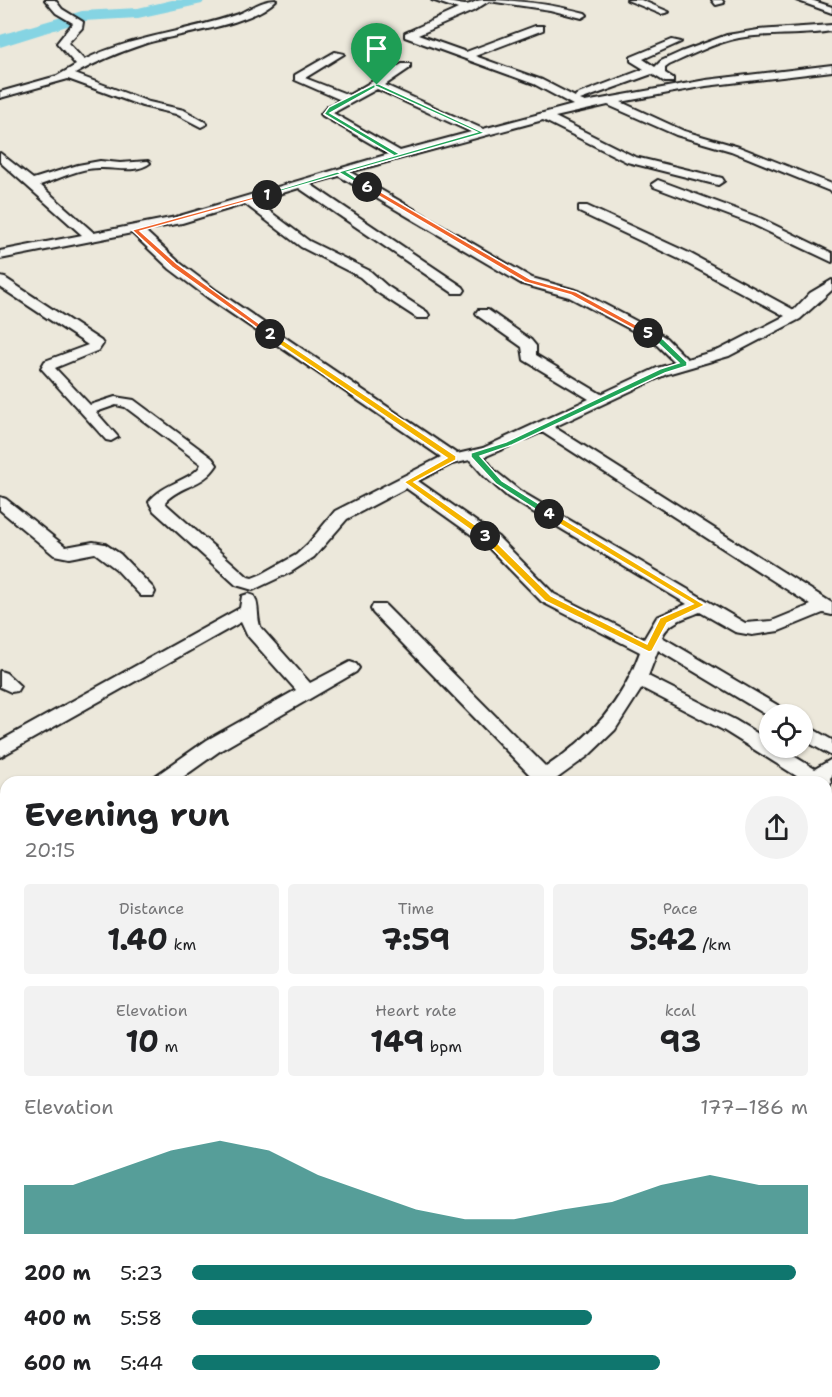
<!DOCTYPE html>
<html lang="en">
<head>
<meta charset="utf-8">
<style>
	body { margin:0; font-family:"Shantell Sans",sans-serif; background:#f2f2f2; color:#202124; height:100vh; display:flex; flex-direction:column; font-size:22px; white-space:nowrap }
	* { box-sizing:border-box; margin:0 }
	p { font-size:20px; color:#757577 }
	.icon { flex:none; width:33px; height:33px; fill:none; stroke:currentColor; stroke-width:2; stroke-linecap:round; stroke-linejoin:round }
	.map { position:relative; flex:1; overflow:hidden }
	.side { position:absolute; left:0px; top:776px; width:832px; height:622px; display:flex; flex-direction:column; background:#fff; border-radius:18px 18px 0 0; box-shadow:0 2px 4px #0004 }
	.side>* { flex:none }
	.fabs { position:absolute; left:759px; top:704px; display:grid; gap:12px }
	.fabs a { display:grid; place-items:center; width:54px; height:54px; border-radius:50%; background:#fff; box-shadow:0 2px 4px #0004; font-size:30px }
	.pin { position:absolute; display:grid; place-items:center; width:51px; height:51px; color:#fff; margin:-62px -26px; border-radius:50% 50% 50% 0; rotate:-45deg; box-shadow:0 0 6px #0007 }
	.pin .icon { rotate:45deg }
	.km { position:absolute; width:30px; height:30px; margin:-15px; border-radius:50%; background:#222; color:#fff; font-size:16px; line-height:30px; text-align:center }
	.round { display:grid; place-items:center; flex:none; width:63px; height:63px; border-radius:32px; background:#f2f2f2 }
	.headline { display:flex; align-items:center; justify-content:space-between; height:102px; padding:0 24px }
	h1 { font-size:33px; font-weight:700; line-height:45px }
	.figures { display:grid; grid-template-columns:repeat(3,1fr); gap:9px; height:102px; padding:6px 24px }
	.figures div { display:grid; align-content:center; border-radius:6px; background:#f2f2f2; text-align:center }
	.figures b { font-size:30px; font-weight:700 }
	.figures small { font-size:16px; font-weight:400 }
	.figures p { font-size:16px }
	.chart { height:168px; padding:12px 24px }
	.chart p { display:flex; justify-content:space-between }
	.chart svg { width:100%; height:108px; margin-top:6px; fill:#0f766e; opacity:.7 }
	ul { padding:0 24px; list-style:none; font-size:20px }
	li { display:grid; grid-template-columns:96px 72px 1fr; align-items:center; height:45px }
	li i { height:15px; border-radius:8px; background:#0f766e }
	.map>svg:first-child { display:block }
	.lines { fill:none; stroke-linecap:round; stroke-linejoin:round }
	.river { fill:#85d4e3; fill-rule:evenodd }
	.street-casing { stroke:#1c1c1c; stroke-width:4 }
	.street { fill:#f6f6f2; fill-rule:evenodd }
	.split-1 { fill:#22a559; stroke:#fff; stroke-width:1.5 }
	.split-2 { fill:#f0652b; stroke:#fff; stroke-width:1.5 }
	.split-3 { fill:#f5b400; stroke:#fff; stroke-width:1.5 }
	.split-4 { fill:#f5b400; stroke:#fff; stroke-width:1.5 }
	.split-5 { fill:#22a559; stroke:#fff; stroke-width:1.5 }
	.split-6 { fill:#f0652b; stroke:#fff; stroke-width:1.5 }
	.split-7 { fill:#22a559; stroke:#fff; stroke-width:1.5 }
</style>
</head>
<body>
<div class="map">
<svg width="832" height="1397" viewBox="0 0 832 1397">
	<rect width="100%" height="100%" fill="#ece8db"/>
	<filter id="ink" filterUnits="userSpaceOnUse"><feTurbulence type="fractalNoise" baseFrequency=".0167" numOctaves="2"/><feDisplacementMap in="SourceGraphic" scale="12" xChannelSelector="R" yChannelSelector="G"/><feConvolveMatrix kernelMatrix="1 2 1 2 8 2 1 2 1" color-interpolation-filters="sRGB"/></filter>
	<g filter="url(#ink)">
		<g class="lines">
			<path class="river" d="M 172,0 L 205,0 L 202,4 L 138,18 L 83,21 L 0,47 L 0,35 L 82,11 L 138,8 Z"/>
			<defs>
				<g id="street">
					<path d="M 45,0 L 55,0 L 62,9 L 83,22 L 82,28 L 68,43 L 84,60 C 132,36 187,32 238,14 C 251,9 261,0 276,0 C 251,26 179,33 144,44 C 120,52 97,61 75,74 L 149,102 L 184,110 L 205,122 L 207,124 L 201,127 L 176,114 L 142,106 L 68,79 L 0,98 L 0,92 L 57,76 L 76,65 L 57,43 L 73,23 L 56,13 Z"/>
					<path d="M 432,0 C 444,0 454,4 465,5 C 471,5 476,0 483,0 C 518,0 551,4 585,13 L 587,15 L 582,18 L 550,10 L 489,1 L 473,11 L 418,35 L 466,52 L 535,26 L 543,26 L 543,30 L 475,56 L 542,80 L 575,97 L 576,95 L 644,69 L 631,61 L 631,57 L 672,40 L 681,42 L 643,59 L 655,67 L 661,61 L 681,52 L 727,35 L 758,30 L 832,25 L 832,31 C 801,36 769,33 739,38 C 714,43 691,55 669,65 L 665,68 L 665,73 L 673,78 L 673,82 L 665,82 L 652,74 L 580,100 L 585,102 L 706,80 L 832,65 L 832,71 L 706,86 L 621,102 L 684,131 L 739,147 L 832,184 L 832,192 L 731,151 L 676,135 L 608,105 L 555,117 L 635,157 L 722,178 L 724,181 L 718,185 L 627,162 L 543,120 L 350,172 L 532,278 L 579,291 L 655,331 L 666,338 L 687,359 L 719,350 L 785,316 L 679,259 L 579,212 L 579,206 L 587,206 L 689,253 L 794,310 L 810,293 L 832,280 L 832,290 L 800,319 L 729,356 L 667,374 L 554,427 L 832,603 L 832,615 L 823,613 L 779,631 L 752,635 L 735,632 L 700,612 C 686,618 669,621 662,637 L 784,709 L 787,714 L 770,714 L 770,717 L 658,650 L 648,676 L 735,720 L 770,741 L 770,747 L 779,747 L 815,769 L 832,759 L 832,776 L 830,778 L 831,782 L 829,787 L 826,788 L 826,782 L 806,782 L 723,730 L 642,688 L 615,730 L 588,756 L 552,782 L 527,782 L 531,776 L 373,613 L 371,609 L 373,605 L 385,605 L 546,767 C 591,737 622,703 640,652 L 542,602 L 486,545 L 406,488 L 347,519 L 314,557 L 291,572 L 253,590 L 236,585 L 154,511 L 149,502 C 162,483 197,478 201,464 L 125,407 L 116,405 L 96,412 L 118,437 L 111,441 L 106,440 L 41,368 L 45,361 L 88,345 L 0,287 L 0,277 L 5,278 L 101,341 L 103,344 L 99,350 L 55,368 L 90,405 L 115,397 L 134,400 L 212,458 L 217,465 C 203,487 180,485 165,502 L 167,505 L 248,577 L 252,578 L 262,574 L 296,555 L 308,544 L 335,511 L 441,457 L 207,297 L 170,269 L 132,233 L 0,259 L 0,251 L 82,235 L 0,162 L 0,153 L 33,179 L 78,165 L 100,161 L 120,163 L 148,161 L 150,163 C 136,174 115,167 99,168 C 79,168 59,179 40,185 L 94,233 L 176,217 L 389,154 L 323,116 L 321,114 L 327,107 L 341,100 L 295,80 L 295,75 L 335,52 L 344,54 L 305,78 L 349,95 L 402,64 L 410,64 L 410,68 L 385,85 L 483,129 L 573,105 L 534,84 L 405,37 L 405,33 L 458,9 ZM 377,89 L 471,132 L 400,151 L 333,113 ZM 339,176 L 522,284 L 569,297 L 645,337 L 656,344 L 675,363 L 657,368 L 601,394 L 536,355 L 536,346 L 531,340 L 488,310 L 478,310 L 476,313 L 478,316 L 522,347 L 524,360 L 589,399 L 483,448 L 457,454 L 217,291 L 180,263 L 144,230 L 182,223 L 245,204 L 301,247 L 360,277 L 377,292 L 417,318 L 427,318 L 429,315 L 427,312 L 387,286 L 370,271 L 309,241 L 256,201 L 299,188 L 453,293 L 463,293 L 465,290 L 463,287 L 310,184 ZM 542,432 L 811,605 L 772,621 L 745,623 L 520,491 L 495,471 L 484,457 ZM 470,460 L 485,477 L 508,497 L 687,604 L 657,617 L 644,639 L 554,594 L 498,537 L 418,481 L 452,464 Z"/>
					<path d="M 627,0 L 641,0 L 669,12 L 661,14 Z"/>
					<path d="M 712,0 L 722,0 L 724,3 L 716,5 Z"/>
					<path d="M 796,0 L 811,0 L 832,7 L 832,13 Z"/>
					<path d="M 658,180 L 760,218 L 832,253 L 832,262 L 752,224 L 654,187 L 652,184 Z"/>
					<path d="M 0,497 L 6,499 L 66,547 L 93,542 L 105,544 L 120,554 L 153,588 L 155,592 L 153,596 L 141,596 L 116,569 L 95,553 L 69,558 L 54,555 L 0,510 Z"/>
					<path d="M 248,594 L 254,596 C 260,606 256,618 261,628 L 310,683 L 350,662 L 356,664 L 359,668 L 356,672 L 221,750 L 176,782 L 152,782 L 154,777 L 207,740 L 296,690 L 247,635 L 241,622 L 0,757 L 0,741 L 240,608 L 242,596 Z"/>
					<path d="M 0,671 L 6,673 L 20,686 L 17,691 L 11,692 L 0,687 Z"/>
					<path d="M 802,723 L 832,740 L 832,756 L 802,739 Z"/>
					<path d="M 832,869 L 832,885 L 826,886 L 826,870 Z"/>
					<path d="M 6,887 L 6,905 L 0,907 L 0,889 Z"/>
					<path d="M 6,1026 L 6,1048 L 0,1050 L 0,1029 Z"/>
					<path d="M 832,1088 L 832,1113 L 826,1115 L 826,1090 Z"/>
					<path d="M 826,1213 L 832,1216 L 832,1241 L 826,1239 Z"/>
					<path d="M 0,1228 L 6,1230 L 6,1260 L 0,1258 Z"/>
					<path d="M 6,1369 L 6,1392 L 14,1392 L 7,1397 L 0,1397 L 0,1371 Z"/>
					<path d="M 96,1392 L 124,1392 L 126,1397 L 98,1397 Z"/>
					<path d="M 534,1392 L 563,1392 L 561,1397 L 532,1397 Z"/>
				</g>
			</defs>
			<use href="#street" class="street-casing"/>
			<use href="#street" class="street"/>
		</g>
	</g>
	<path class="split-1" d="M 375,84 L 380,85 L 330,113 L 400,154 L 400,157 L 264,196 L 264,194 L 393,155 L 324,114 L 329,107 Z"/>
	<path class="split-2" d="M 264,194 L 270,195 L 140,231 L 177,264 L 272,333 L 270,337 L 172,267 L 132,230 Z"/>
	<path class="split-3" d="M 267,333 L 272,333 L 456,456 L 456,460 L 414,482 L 488,534 L 488,538 L 482,538 L 404,482 L 447,458 L 267,336 Z"/>
	<path class="split-4" d="M 546,512 L 552,512 L 705,605 L 667,623 L 652,651 L 649,652 L 545,601 L 482,538 L 482,534 L 488,534 L 551,596 L 647,644 L 660,618 L 693,604 L 546,516 Z"/>
	<path class="split-5" d="M 648,331 L 663,339 L 687,362 L 687,366 L 665,373 L 512,445 L 480,456 L 502,481 L 552,512 L 552,516 L 546,516 L 496,484 L 471,457 L 471,453 L 506,442 L 660,369 L 679,363 L 658,343 L 645,335 Z"/>
	<path class="split-6" d="M 365,185 L 369,185 L 530,279 L 576,292 L 651,333 L 645,335 L 571,295 L 525,282 L 365,188 Z"/>
	<path class="split-7" d="M 375,84 L 379,84 L 485,133 L 347,172 L 370,187 L 365,188 L 338,172 L 477,132 L 375,86 Z"/>
</svg>
<div class="fabs">
<a><svg class="icon" aria-label="locate" viewBox="0 0 24 24"><circle cx="12" cy="12" r="6"/><path d="M12 2v4M12 18v4M2 12h4M18 12h4"/></svg></a>
</div>
<div class="pin" style="left:377px;top:85px;background:#1e9e55"><svg class="icon" aria-label="arrive" viewBox="0 0 24 24"><path d="M6 21V4h12l-3 4 3 4H6"/></svg></div>
<b class="km" style="left:267px;top:195px">1</b>
<b class="km" style="left:270px;top:334px">2</b>
<b class="km" style="left:485px;top:536px">3</b>
<b class="km" style="left:549px;top:514px">4</b>
<b class="km" style="left:648px;top:333px">5</b>
<b class="km" style="left:367px;top:187px">6</b>
<section class="side">
<div class="headline"><div><h1>Evening run</h1><p>20:15</p></div><a class="round"><svg class="icon" aria-label="share" viewBox="0 0 24 24"><path d="M12 15V3M7 8l5-5 5 5M5 13v7h14v-7"/></svg></a></div>
<div class="figures">
<div><p>Distance</p><b>1.40<small> km</small></b></div>
<div><p>Time</p><b>7:59</b></div>
<div><p>Pace</p><b>5:42<small> /km</small></b></div>
</div>
<div class="figures">
<div><p>Elevation</p><b>10<small> m</small></b></div>
<div><p>Heart rate</p><b>149<small> bpm</small></b></div>
<div><p>kcal</p><b>93</b></div>
</div>
<div class="chart"><p><span>Elevation</span>177–186 m</p>
<svg viewBox="0 0 160 44" preserveAspectRatio="none"><path d="M0 44V24L10 24L20 17L30 10L40 6L50 10L60 20L70 27L80 34L90 38L100 38L110 34L120 31L130 24L140 20L150 24L160 24V44z"/></svg>
</div>
<ul>
<li><b>200 m</b>5:23<i style="width:98%"></i></li>
<li><b>400 m</b>5:58<i style="width:65%"></i></li>
<li><b>600 m</b>5:44<i style="width:76%"></i></li>
</ul>
</section>
</div>
</body>
</html>
